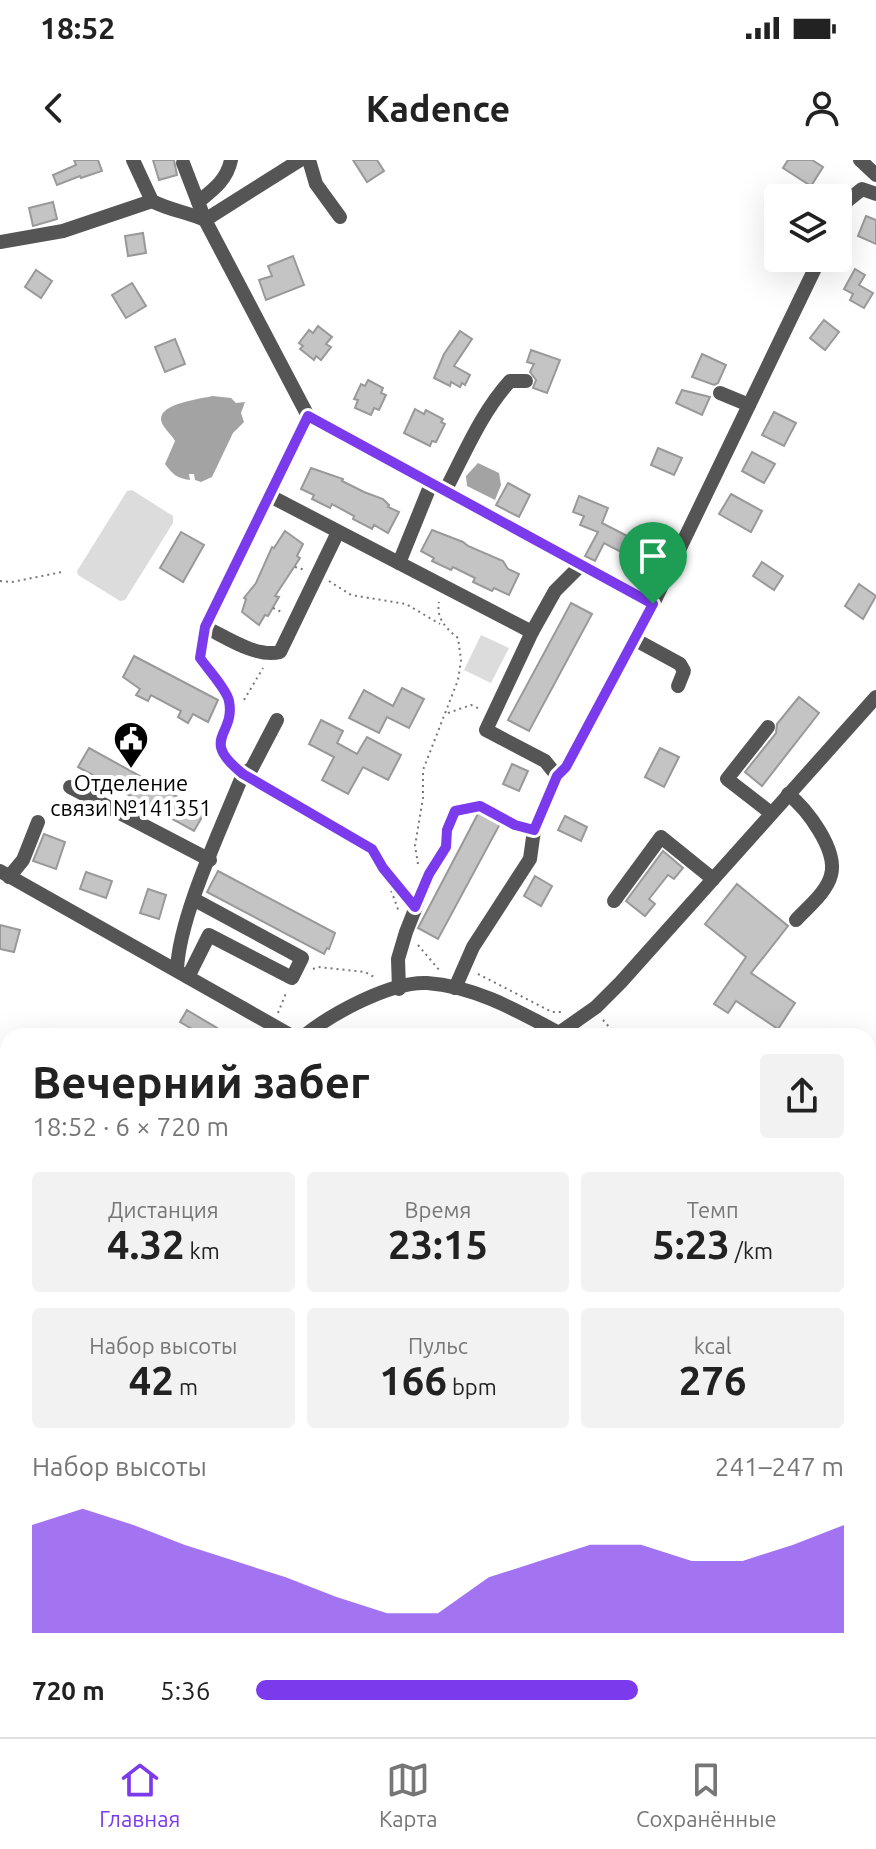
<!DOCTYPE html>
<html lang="ru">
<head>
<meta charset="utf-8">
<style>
	body { margin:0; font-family:Ubuntu,sans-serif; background:#f2f2f2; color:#222; height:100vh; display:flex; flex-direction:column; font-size:30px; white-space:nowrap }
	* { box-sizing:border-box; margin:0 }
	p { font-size:26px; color:#767676 }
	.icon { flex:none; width:44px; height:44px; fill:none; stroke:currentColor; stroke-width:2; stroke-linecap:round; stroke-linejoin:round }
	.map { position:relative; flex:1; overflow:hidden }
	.drawer { position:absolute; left:0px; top:868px; width:876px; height:710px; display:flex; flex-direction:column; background:#fff; border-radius:24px 24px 0 0; box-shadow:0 8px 32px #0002 }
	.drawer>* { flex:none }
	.controls { position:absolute; left:764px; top:24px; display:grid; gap:16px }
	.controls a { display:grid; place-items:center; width:88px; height:88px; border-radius:8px; background:#fff; box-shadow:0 8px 32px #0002; font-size:40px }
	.pin { position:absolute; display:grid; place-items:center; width:68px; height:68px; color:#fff; margin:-82px -34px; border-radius:50% 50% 50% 0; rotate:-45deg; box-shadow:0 0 8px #0007 }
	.pin .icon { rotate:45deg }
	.round { display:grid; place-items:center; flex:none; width:84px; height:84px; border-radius:8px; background:#f2f2f2 }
	.head { display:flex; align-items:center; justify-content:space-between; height:136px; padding:0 32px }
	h1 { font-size:44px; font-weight:700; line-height:60px }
	.metrics { display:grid; grid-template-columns:repeat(3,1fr); gap:12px; height:136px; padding:8px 32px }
	.metrics div { display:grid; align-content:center; border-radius:8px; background:#f2f2f2; text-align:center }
	.metrics b { font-size:40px; font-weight:700 }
	.metrics small { font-size:22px; font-weight:400 }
	.metrics p { font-size:22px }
	.chart { height:224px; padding:16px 32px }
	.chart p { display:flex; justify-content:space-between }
	.chart svg { width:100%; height:144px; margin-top:8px; fill:#7c3aed; opacity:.7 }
	ul { padding:0 32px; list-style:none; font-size:26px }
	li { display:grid; grid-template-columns:128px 96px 1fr; align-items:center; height:60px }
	li i { height:20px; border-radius:10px; background:#7c3aed }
	.status { display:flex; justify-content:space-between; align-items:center; height:56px; padding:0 40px; background:#fff; direction:ltr }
	.status svg { height:22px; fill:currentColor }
	header { display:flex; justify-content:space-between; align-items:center; height:104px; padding:0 32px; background:#fff; font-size:36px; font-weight:700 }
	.dock { display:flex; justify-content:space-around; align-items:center; height:112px; border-top:2px solid #e0e0e0; background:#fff; font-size:22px; color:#767676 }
	.dock a { display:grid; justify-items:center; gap:4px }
	.dock .on { color:#7c3aed }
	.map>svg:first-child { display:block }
	.green { fill:#dcdcdc }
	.water { fill:#a3a3a3 }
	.building { fill:#c4c4c4; stroke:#999; stroke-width:2 }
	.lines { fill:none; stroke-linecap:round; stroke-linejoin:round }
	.path { stroke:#777; stroke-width:2; stroke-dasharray:2 4; stroke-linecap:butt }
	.minor { stroke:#555; stroke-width:14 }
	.route-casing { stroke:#fff; stroke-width:16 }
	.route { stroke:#7c3aed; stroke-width:10 }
	.labels { text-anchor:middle; stroke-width:8; stroke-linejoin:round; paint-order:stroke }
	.poi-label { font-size:22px; fill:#000; stroke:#fff }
</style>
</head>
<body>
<div class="status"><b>18:52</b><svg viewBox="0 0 49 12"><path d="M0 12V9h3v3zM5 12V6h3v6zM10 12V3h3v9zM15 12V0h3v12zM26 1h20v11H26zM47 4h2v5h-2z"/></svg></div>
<header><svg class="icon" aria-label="back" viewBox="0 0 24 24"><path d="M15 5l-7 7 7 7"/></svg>Kadence<svg class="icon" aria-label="person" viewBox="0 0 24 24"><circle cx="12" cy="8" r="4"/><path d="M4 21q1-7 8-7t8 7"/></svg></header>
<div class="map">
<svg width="876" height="1577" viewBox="0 0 876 1577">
	<rect width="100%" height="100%" fill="#fff"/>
	<g class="green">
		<path d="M 132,330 L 173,356 L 173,363 L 125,440 L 120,441 L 78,415 L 77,411 L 127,331 Z"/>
		<path d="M 481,475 L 509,488 L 491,523 L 464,510 Z"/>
		<path d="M 8,1217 L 8,1457 L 0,1463 L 0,1223 Z"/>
		<path d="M 876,1237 L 876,1577 L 500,1577 L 498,1570 L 868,1570 L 868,1241 Z"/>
	</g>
	<g class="water">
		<path d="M 213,236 L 231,238 L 236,243 L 245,242 L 241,253 L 244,262 L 233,273 L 212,317 L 201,322 L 195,320 L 194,314 L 189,314 L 190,320 C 177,318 173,315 165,304 L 175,281 C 171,274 161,266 161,259 C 161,243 200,239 213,236 Z"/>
		<path d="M 478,303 L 499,313 L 501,325 L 495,340 L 467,326 L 466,316 Z"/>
	</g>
	<g class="building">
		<path d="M 74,0 L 98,0 L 102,11 L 81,18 L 80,16 L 57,25 L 53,15 L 76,5 Z"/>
		<path d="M 153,0 L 174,0 L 177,15 L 159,20 Z"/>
		<path d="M 353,0 L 377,0 L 384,11 L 367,22 Z"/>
		<path d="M 788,0 L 812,0 L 823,7 L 811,26 L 783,8 Z"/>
		<path d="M 53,42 L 57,59 L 33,66 L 29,48 Z"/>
		<path d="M 866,56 L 876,60 L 876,84 L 858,76 Z"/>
		<path d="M 143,73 L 146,93 L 128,96 L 125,76 Z"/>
		<path d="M 293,96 L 304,125 L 266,140 L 259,120 L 272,116 L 268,106 Z"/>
		<path d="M 855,109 L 865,115 L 859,125 L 873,133 L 864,148 L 850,140 L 853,134 L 844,129 Z"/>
		<path d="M 36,110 L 52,121 L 41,138 L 25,127 Z"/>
		<path d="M 132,123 L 146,146 L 126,158 L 112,135 Z"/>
		<path d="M 824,160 L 839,172 L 825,190 L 810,178 Z"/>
		<path d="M 318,166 L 332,177 L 326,184 L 331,187 L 321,200 L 316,196 L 314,200 L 300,189 L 303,186 L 299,183 L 309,170 L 313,173 Z"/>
		<path d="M 460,171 L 472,179 L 454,206 L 470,215 L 465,225 L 462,223 L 460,227 L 451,222 L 450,226 L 434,218 L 444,194 Z"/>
		<path d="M 175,179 L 185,204 L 165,212 L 155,187 Z"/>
		<path d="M 531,190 L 560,200 L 547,233 L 533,228 L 536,220 L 530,212 L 534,204 L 527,202 Z"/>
		<path d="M 702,194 L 726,205 L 718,223 L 714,225 L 692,217 Z"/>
		<path d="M 368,220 L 383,228 L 381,233 L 386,235 L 379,250 L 374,248 L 371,255 L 355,248 L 358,240 L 354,239 L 361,224 L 365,226 Z"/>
		<path d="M 682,230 L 710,237 L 702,255 L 676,243 Z"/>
		<path d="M 415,249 L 424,254 L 426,250 L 443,259 L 441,262 L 445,264 L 436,282 L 432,281 L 430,286 L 404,273 Z"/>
		<path d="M 774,252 L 796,263 L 784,286 L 762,275 Z"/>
		<path d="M 658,288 L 682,298 L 674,315 L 651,305 Z"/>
		<path d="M 752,292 L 775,304 L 764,323 L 742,311 Z"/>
		<path d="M 311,308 L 343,319 L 342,321 L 364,332 L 383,339 L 389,345 L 388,347 L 399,352 L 388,373 L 374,365 L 372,369 L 353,359 L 354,356 L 332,344 L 330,348 L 312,339 L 314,335 L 301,329 Z"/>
		<path d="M 508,323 L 530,335 L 519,357 L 496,345 Z"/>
		<path d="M 731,334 L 762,351 L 751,372 L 719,354 Z"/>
		<path d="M 579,336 L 608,348 L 602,363 L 633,379 L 625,394 L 604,383 L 595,401 L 585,396 L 598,372 L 580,365 L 584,356 L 573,352 Z"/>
		<path d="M 432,370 L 463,382 L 468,386 L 503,401 L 508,409 L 519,414 L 509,435 L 494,428 L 492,431 L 473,422 L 475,418 L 453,407 L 451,410 L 432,401 L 434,398 L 421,391 Z"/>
		<path d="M 285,371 L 303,384 L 297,396 L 300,398 L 275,436 L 279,437 L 268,456 L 265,455 L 259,465 L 242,452 L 246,439 L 244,438 L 256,423 L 272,387 L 274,388 Z"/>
		<path d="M 181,372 L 204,385 L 183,422 L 160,408 Z"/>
		<path d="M 762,402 L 783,416 L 774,430 L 753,416 Z"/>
		<path d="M 859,424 L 876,436 L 863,459 L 845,446 Z"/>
		<path d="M 571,443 L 592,454 L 529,571 L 508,560 Z"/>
		<path d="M 134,496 L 218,540 L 208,562 L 193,554 L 188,563 L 178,557 L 181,551 L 151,535 L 148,541 L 136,535 L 140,529 L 123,517 Z"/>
		<path d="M 402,528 L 424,539 L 409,568 L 387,557 L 379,573 L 349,558 L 364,530 L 393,546 Z"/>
		<path d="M 799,537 L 819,553 L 762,626 L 745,612 L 776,573 L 777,564 Z"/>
		<path d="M 321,560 L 343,571 L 337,583 L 357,594 L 367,577 L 401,595 L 388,620 L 363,607 L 348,634 L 322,620 L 334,597 L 309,584 Z"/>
		<path d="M 89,588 L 205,652 L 194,671 L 78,607 Z"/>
		<path d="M 660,588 L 679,597 L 664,627 L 645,617 Z"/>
		<path d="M 512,604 L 528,611 L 519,631 L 503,624 Z"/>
		<path d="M 480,650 L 501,662 L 438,779 L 418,768 Z"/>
		<path d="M 565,656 L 587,667 L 581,681 L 558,670 Z"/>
		<path d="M 44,674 L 65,682 L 56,709 L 33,701 Z"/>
		<path d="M 663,691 L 683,708 L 674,719 L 668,715 L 649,739 L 655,744 L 645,756 L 626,741 Z"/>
		<path d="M 218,711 L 335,773 L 329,789 L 327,788 L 324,794 L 207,732 Z"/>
		<path d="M 86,712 L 112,721 L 106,738 L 80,729 Z"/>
		<path d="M 535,716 L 552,726 L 541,746 L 524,736 Z"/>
		<path d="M 737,724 L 788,766 L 751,813 L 795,843 L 778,869 L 736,841 L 728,853 L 714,844 L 746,797 L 705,764 Z"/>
		<path d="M 148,729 L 166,735 L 159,759 L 140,753 Z"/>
		<path d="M 0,765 L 20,770 L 14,792 L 0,789 Z"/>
		<path d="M 187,850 L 217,868 L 213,876 L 204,876 L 180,862 Z"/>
	</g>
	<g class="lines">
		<g class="path">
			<path d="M 295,407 L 305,410"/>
			<path d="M 0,421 L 12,422 L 62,412"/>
			<path d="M 329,421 L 351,435 L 406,444 L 440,464"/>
			<path d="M 273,448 L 284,453"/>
			<path d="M 244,540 L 263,508"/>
			<path d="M 448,553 L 471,545 L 480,549"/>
			<path d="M 468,649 L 480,646 L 521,667"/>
			<path d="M 379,700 L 405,733"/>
			<path d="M 418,704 L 415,686 L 423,638 L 423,610 L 458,520 L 461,500 L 458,478 C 446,468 436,459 439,442"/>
			<path d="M 383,708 L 399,752"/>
			<path d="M 418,785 L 440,811"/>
			<path d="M 313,809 L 318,807 L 365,812 L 376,818"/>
			<path d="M 478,814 L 552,852 L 562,852"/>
			<path d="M 278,853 L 286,833"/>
			<path d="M 603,860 L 610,868"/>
		</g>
		<g class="minor">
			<path d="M 133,0 L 152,41 C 169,50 187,52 205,60 L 308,256 L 653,444"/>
			<path d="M 309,0 L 316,24 L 340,57"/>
			<path d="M 860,0 L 876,15"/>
			<path d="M 183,3 L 205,60 L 300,0"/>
			<path d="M 198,42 C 213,30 227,20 231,0"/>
			<path d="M 838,59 L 847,41 L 862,29 L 876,34"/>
			<path d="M 0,82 L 63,71 L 152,41"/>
			<path d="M 720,233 L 749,245"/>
			<path d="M 308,256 L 205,467 L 200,498 C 207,508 227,530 229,541 C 236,577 198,577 243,614 L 372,689"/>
			<path d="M 445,331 C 465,293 481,253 510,221 L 526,221"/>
			<path d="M 270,336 L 532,472"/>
			<path d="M 399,403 L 431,324"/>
			<path d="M 205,467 C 226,477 256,498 280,492 L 338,372"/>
			<path d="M 634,479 L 680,504 L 684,511 L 678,526"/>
			<path d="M 768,567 L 727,619 L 771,653"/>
			<path d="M 557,616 L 545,601 L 486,570 L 532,472 L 555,431 L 580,406"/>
			<path d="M 70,627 L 210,700"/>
			<path d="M 788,634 C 807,649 838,690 831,715 C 827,732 807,748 796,760"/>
			<path d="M 0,711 L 292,876"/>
			<path d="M 9,717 L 23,700 L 38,662"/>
			<path d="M 614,741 L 661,677 L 713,719"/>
			<path d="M 177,810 C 179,756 222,667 243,614 L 252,608 L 277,560"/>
			<path d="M 188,817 L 209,775 L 292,818 L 302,798 L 195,740"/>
			<path d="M 455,828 L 473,787 L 530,699 L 534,670 L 557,616 L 566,607 L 653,444 L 820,98"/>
			<path d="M 399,829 L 398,799 L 406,772 L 429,714 L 446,687 L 447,670 L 455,651"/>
			<path d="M 304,876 C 331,854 391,821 427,823 C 474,826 518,851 559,873 L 596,847 L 621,822 L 876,537"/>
			<path d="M 0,1165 L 8,1156"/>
			<path d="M 0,1195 L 8,1187"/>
		</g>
	</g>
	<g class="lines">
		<defs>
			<path id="route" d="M 308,256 L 653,444 L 566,607 L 557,616 L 534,670 L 515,665 L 480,646 L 455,651 L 447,670 L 446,687 L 429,714 L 415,747 L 383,708 L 372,689 L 243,614 C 198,578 236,576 229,541 C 227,530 207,508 200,498 L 205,467 Z"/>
		</defs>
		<use href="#route" class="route-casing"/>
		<use href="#route" class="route"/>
	</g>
	<defs>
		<symbol id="civic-pin" viewBox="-11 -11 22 30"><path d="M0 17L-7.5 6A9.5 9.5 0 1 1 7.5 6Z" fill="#000" stroke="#fff"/><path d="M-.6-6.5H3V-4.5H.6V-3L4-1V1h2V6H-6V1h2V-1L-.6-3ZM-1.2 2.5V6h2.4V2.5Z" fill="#fff"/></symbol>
	</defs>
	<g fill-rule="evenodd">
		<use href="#civic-pin" x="111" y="559" width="40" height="54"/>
	</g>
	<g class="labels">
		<g class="poi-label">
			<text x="131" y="631">Отделение<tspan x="131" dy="25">связи №141351</tspan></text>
		</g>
	</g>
</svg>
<div class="controls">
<a><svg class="icon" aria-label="layers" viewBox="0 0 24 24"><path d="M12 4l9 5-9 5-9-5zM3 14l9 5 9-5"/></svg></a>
</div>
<div class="pin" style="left:653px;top:444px;background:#1e9e55"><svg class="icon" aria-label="arrive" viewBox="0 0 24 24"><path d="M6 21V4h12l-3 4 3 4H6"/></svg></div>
<section class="drawer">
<div class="head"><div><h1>Вечерний забег</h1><p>18:52 · 6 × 720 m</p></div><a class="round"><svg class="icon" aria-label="share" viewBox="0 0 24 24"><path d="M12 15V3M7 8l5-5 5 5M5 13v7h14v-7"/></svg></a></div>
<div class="metrics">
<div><p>Дистанция</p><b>4.32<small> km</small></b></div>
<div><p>Время</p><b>23:15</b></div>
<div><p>Темп</p><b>5:23<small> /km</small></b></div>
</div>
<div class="metrics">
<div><p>Набор высоты</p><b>42<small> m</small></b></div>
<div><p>Пульс</p><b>166<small> bpm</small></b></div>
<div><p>kcal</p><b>276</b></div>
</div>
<div class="chart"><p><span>Набор высоты</span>241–247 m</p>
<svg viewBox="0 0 160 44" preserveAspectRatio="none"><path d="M0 44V11L10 6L20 11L30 17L40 22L50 27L60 33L70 38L80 38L90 27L100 22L110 17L120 17L130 22L140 22L150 17L160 11V44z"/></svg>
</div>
<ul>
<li><b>720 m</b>5:36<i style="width:65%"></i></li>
</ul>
</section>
</div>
<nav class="dock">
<a class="on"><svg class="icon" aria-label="home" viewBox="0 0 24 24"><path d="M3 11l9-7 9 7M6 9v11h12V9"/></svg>Главная</a>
<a><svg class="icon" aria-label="map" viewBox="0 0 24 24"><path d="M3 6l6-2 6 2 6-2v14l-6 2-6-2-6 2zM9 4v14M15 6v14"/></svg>Карта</a>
<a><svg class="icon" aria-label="saved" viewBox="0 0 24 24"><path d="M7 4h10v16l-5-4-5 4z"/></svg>Сохранённые</a>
</nav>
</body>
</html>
